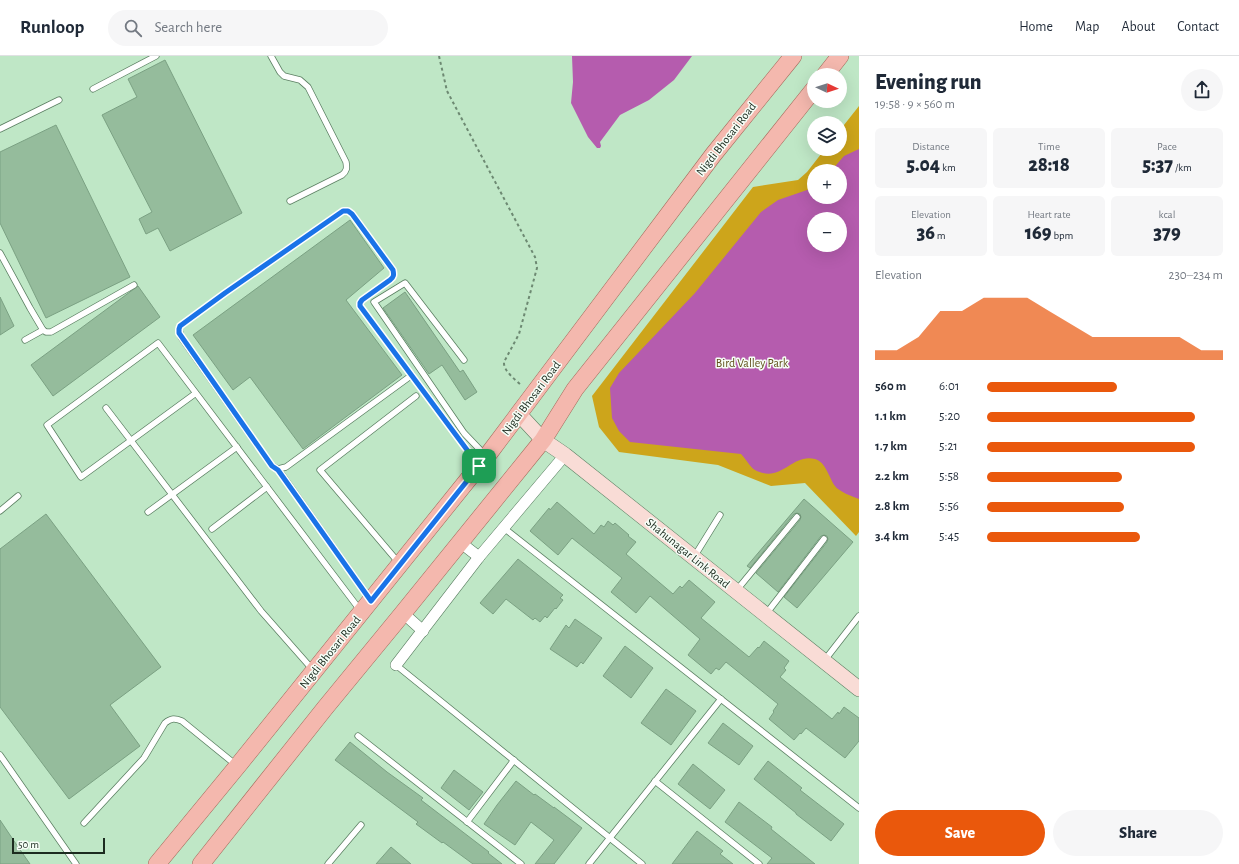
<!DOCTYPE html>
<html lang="en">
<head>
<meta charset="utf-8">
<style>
	body { margin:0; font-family:"Alegreya Sans",sans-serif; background:#f6f6f7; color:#1f2937; height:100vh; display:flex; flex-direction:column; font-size:15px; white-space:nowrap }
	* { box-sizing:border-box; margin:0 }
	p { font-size:13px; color:#747a83 }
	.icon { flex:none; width:22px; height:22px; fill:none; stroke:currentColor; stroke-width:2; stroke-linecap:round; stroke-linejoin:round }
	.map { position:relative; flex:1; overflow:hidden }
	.sheet { display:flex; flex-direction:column; background:#fff; width:380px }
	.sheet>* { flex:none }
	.needle { width:26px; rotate:94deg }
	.buttons { position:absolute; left:807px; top:12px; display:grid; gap:8px }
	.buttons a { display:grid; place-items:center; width:40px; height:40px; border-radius:50%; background:#fff; box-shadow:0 4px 16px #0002; font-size:20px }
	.scale { position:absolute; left:12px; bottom:10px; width:93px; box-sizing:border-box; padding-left:4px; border:2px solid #1c2b1f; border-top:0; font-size:11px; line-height:14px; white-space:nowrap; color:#1c2b1f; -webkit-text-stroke:3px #f6fef7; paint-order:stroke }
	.pin { position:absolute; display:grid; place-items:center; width:34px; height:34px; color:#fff; margin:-17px; border-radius:8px; box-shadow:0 2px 6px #0006 }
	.round { display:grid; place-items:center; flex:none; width:42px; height:42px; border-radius:21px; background:#f6f6f7 }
	.overview { display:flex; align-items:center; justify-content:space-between; height:68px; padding:0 16px }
	h1 { font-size:22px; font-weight:800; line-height:30px }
	.figures { display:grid; grid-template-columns:repeat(3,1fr); gap:6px; height:68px; padding:4px 16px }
	.figures div { display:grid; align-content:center; border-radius:6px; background:#f6f6f7; text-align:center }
	.figures b { font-size:20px; font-weight:800 }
	.figures small { font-size:11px; font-weight:400 }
	.figures p { font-size:11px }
	.chart { height:112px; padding:8px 16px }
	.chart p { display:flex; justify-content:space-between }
	.chart svg { width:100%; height:72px; margin-top:4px; fill:#ea580c; opacity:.7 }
	.primary-button { display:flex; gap:8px; margin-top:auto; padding:8px 16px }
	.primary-button a { flex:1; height:46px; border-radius:24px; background:#ea580c; color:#fff; font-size:16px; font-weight:800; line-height:46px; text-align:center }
	.primary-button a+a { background:#f6f6f7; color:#1f2937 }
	ul { padding:0 16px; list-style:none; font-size:13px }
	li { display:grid; grid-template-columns:64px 48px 1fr; align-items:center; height:30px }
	li i { height:10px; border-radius:5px; background:#ea580c }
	header { display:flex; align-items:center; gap:24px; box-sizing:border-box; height:56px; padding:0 20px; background:#fff; border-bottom:1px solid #e0e1e3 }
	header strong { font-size:19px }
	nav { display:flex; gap:22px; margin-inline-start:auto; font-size:14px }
	.search { width:280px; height:36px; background:#f6f6f7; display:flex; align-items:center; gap:10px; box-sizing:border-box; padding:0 14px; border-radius:22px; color:#747a83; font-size:15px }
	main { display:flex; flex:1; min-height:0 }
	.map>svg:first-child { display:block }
	.green { fill:#cda51b; fill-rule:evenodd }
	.water { fill:#b55cae; fill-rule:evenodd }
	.building { fill:#95bc9c; stroke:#7ba183 }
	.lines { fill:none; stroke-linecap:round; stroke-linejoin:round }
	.lane-casing { stroke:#5b7f62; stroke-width:7 }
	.street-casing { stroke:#5b7f62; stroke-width:12 }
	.secondary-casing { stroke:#5b7f62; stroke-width:16 }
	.primary-casing { stroke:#a36859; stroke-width:18 }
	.path { stroke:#6d8972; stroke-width:2; stroke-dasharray:3 3; stroke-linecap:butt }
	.lane { stroke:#fff; stroke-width:5.5 }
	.street { stroke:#fff; stroke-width:11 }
	.secondary { stroke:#f9dcd6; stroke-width:15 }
	.primary { stroke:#f4b8ae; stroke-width:17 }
	.route-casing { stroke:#fff; stroke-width:8 }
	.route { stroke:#1a73e8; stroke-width:5 }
	.labels { text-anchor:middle; stroke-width:3; stroke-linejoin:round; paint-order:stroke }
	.street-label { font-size:12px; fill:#1c2b1f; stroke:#f6fef7 }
	.park-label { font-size:12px; fill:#62511c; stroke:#f6fef7 }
</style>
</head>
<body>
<header>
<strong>Runloop</strong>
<div class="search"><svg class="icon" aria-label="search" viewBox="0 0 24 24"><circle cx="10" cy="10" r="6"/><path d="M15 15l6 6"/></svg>Search here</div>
<nav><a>Home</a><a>Map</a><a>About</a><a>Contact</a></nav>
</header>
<main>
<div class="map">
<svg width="859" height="808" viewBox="0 0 859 808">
	<rect width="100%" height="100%" fill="#bfe7c6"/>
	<path class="green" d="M 859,50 L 859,476 L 856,480 L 805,427 L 771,430 L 718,409 L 619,396 L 599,371 L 592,340 L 753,131 L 798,124 L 807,116 L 825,93 L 840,93 L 840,74 ZM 814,115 L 840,115 L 840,141 L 814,141 ZM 814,163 L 840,163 L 840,189 L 814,189 Z"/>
	<g class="water">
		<path d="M 572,0 L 692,0 L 674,24 L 649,44 L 620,59 L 600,86 L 601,90 L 600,92 L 597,92 L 588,81 L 571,47 L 573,26 Z"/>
		<path d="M 859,93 L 859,443 C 853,441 838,435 835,430 C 829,422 826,406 815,403 C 791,397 782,428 755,414 C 750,411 746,403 741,398 L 630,386 L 619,375 L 612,362 L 610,332 L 619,317 L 695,237 L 761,156 L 778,144 L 810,133 L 814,130 L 814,141 L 840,141 L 840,115 L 831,115 L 844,100 ZM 814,163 L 840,163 L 840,189 L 814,189 Z"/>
	</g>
	<g class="building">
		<path d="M 165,4 L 242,157 L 170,195 L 158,172 L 146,178 L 139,163 L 152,156 L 102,59 L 137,41 L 128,23 Z"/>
		<path d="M 56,69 L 130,221 L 46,262 L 0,167 L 0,96 Z"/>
		<path d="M 350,164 L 384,212 L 346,244 L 402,319 L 303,393 L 250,321 L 233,334 L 193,279 Z"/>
		<path d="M 138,230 L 160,261 L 53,340 L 31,309 Z"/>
		<path d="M 405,236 L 460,316 L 463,314 L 477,336 L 465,344 L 442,309 L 429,318 L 383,252 Z"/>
		<path d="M 0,241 L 14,270 L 0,279 Z"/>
		<path d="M 804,443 L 853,486 L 797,552 L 784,541 L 827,486 L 828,483 L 827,480 L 824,479 L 821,480 L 778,536 L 756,517 L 800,464 L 801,461 L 800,458 L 797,457 L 794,458 L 750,512 L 747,510 Z"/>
		<path d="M 557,446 L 594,478 L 601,469 L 604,471 L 608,465 L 613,469 L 615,467 L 629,479 L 628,480 L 636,486 L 626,498 L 673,538 L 680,530 L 682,532 L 689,524 L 715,546 L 701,562 L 749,601 L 758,591 L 759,592 L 764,585 L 789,605 L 784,612 L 786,614 L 780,621 L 832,663 L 838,656 L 839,658 L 844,651 L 859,662 L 859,685 L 845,702 L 806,672 L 801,678 L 800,677 L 794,684 L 769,663 L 774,656 L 773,655 L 778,648 L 726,606 L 719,614 L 716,612 L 711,618 L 688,599 L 700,583 L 650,540 L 636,557 L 611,536 L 622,522 L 572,482 L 558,499 L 530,475 L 549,452 L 550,454 Z"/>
		<path d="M 46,458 L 161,611 L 110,649 L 140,690 L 69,743 L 0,651 L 0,493 Z"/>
		<path d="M 518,503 L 563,539 L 560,542 L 563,544 L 556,553 L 555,552 L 547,562 L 545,560 L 540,566 L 535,562 L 533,564 L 506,543 L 493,558 L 480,547 Z"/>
		<path d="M 575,563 L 602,582 L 583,608 L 581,606 L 577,611 L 550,593 L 566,569 L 569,572 Z"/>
		<path d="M 625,590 L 653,612 L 631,642 L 603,620 Z"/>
		<path d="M 666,633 L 696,655 L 671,689 L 641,667 Z"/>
		<path d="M 723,667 L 753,690 L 739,709 L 708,687 Z"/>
		<path d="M 350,686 L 387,716 L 423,742 L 421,744 L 489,796 L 488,797 L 502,808 L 473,808 L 443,786 L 442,787 L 416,768 L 418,766 L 335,704 Z"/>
		<path d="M 768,705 L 802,732 L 800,734 L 844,768 L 831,785 L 796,758 L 796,757 L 754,723 Z"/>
		<path d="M 693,708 L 725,734 L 710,753 L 678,728 Z"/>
		<path d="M 454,714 L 483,736 L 469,754 L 441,732 Z"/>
		<path d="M 516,725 L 534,739 L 535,738 L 554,752 L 554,751 L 582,772 L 554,808 L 535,808 L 554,784 L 531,766 L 515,789 L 484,768 L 497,749 Z"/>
		<path d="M 739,746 L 772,771 L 771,773 L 815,808 L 767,808 L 772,802 L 725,766 Z"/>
		<path d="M 0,764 L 14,785 L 30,808 L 0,808 Z"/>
		<path d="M 697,775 L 723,795 L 720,798 L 733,808 L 672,808 Z"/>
		<path d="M 391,791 L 411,808 L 376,808 Z"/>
	</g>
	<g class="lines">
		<defs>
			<g id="lane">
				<path d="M 271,0 L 280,16 L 284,20 L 300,24 L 308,31 L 346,106 C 347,112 347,115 342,119 L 290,145"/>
				<path d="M 93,33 L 156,0"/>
				<path d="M 0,73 L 59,44"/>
				<path d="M 0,197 L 30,252 L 43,274 L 46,276 L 51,276 L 134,229"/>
				<path d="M 25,284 L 43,274"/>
				<path d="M 464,304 L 405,227 L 374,246 L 464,377 L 485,399"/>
				<path d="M 412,319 L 286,411 L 278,413 L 272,410 L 181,281 L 179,273 L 180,270 L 225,237 L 343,155 L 348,155 L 352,158 L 393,214 C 394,219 394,221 390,224 L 362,244 L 360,247 L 360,250 L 478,408"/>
				<path d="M 196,337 L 81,421 L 47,369 L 158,287 C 225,376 293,465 360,554"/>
				<path d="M 106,352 L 261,555 L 313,614"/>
				<path d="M 278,413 L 369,542"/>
				<path d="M 0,455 L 18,440"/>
				<path d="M 148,456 L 237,391"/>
				<path d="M 504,472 L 859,752"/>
				<path d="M 212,473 L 267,431"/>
				<path d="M 694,501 L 720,459"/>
				<path d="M 399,507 L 320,414 L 416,340"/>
				<path d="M 736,535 L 797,461"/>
				<path d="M 766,558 L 824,483"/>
				<path d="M 824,605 L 859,560"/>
				<path d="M 396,609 L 642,808"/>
				<path d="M 358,680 L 521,808"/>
				<path d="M 0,699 L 76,808"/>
				<path d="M 655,725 L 759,808"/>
				<path d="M 467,766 L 514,704"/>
				<path d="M 84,767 L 144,702 L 165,667 C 171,662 175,662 182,665 L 236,709"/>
				<path d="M 328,808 L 361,769"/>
				<path d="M 589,808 L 721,643"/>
			</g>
			<g id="street">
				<path d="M 461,487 L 479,501"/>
				<path d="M 403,557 L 423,575"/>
				<path d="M 396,609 L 479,501 L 565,399"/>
			</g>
			<path id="secondary" d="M 519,358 L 543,384 L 565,399 L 859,633"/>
			<g id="primary">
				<path d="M 825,19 L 840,0"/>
				<path d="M 157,808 L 240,707 L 487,400 L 713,99 L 793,0"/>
				<path d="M 201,808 L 325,652 L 403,557 L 543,384 L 575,333 L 814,33"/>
			</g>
		</defs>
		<use href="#lane" class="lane-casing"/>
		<use href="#street" class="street-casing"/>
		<use href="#secondary" class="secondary-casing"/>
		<use href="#primary" class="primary-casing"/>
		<path class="path" d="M 439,0 L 447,35 L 535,201 L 537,212 L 519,278 L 504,306 C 503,315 516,324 522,330"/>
		<use href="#lane" class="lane"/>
		<use href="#street" class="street"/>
		<use href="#secondary" class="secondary"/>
		<use href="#primary" class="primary"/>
	</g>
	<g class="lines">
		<defs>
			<path id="route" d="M 343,155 L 348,155 L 352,158 L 393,214 C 394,219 394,221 390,224 L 362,244 L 360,247 L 360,250 L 479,410 L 371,545 L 278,414 L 272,410 L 179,277 L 179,273 L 180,270 L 225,237 Z"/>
		</defs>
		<use href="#route" class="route-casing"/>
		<use href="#route" class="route"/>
	</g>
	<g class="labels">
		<g class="street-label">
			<text transform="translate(726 83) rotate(-52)" y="4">Nigdi Bhosari Road</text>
			<text transform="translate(531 342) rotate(-53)" y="4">Nigdi Bhosari Road</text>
			<text transform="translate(688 497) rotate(39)" y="4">Shahunagar Link Road</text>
			<text transform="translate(330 596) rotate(-51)" y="4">Nigdi Bhosari Road</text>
		</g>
		<g class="park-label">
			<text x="752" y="311">Bird Valley Park</text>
		</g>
	</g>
</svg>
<div class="buttons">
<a><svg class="needle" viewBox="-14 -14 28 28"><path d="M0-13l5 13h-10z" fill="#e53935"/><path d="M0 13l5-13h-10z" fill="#747a83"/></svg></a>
<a><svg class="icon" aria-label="layers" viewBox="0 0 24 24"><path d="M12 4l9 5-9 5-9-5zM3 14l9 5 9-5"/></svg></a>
<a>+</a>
<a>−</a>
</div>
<div class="scale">50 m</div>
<div class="pin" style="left:479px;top:410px;background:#1e9e55"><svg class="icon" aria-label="arrive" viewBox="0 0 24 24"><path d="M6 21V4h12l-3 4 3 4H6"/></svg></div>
</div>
<section class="sheet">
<div class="overview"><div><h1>Evening run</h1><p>19:58 · 9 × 560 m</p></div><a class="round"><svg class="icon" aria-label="share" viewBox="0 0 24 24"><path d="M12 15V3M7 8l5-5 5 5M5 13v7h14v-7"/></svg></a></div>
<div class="figures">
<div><p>Distance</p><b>5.04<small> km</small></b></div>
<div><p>Time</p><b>28:18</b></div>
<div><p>Pace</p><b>5:37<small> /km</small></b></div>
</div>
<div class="figures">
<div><p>Elevation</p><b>36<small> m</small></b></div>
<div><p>Heart rate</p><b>169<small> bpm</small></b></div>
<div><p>kcal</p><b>379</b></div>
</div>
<div class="chart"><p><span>Elevation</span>230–234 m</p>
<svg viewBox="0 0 160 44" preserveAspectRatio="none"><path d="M0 44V38L10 38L20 30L30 14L40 14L50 6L60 6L70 6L80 14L90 22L100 30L110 30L120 30L130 30L140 30L150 38L160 38V44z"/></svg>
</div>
<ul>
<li><b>560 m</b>6:01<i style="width:55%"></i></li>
<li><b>1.1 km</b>5:20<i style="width:88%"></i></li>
<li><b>1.7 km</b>5:21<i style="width:88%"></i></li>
<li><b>2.2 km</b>5:58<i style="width:57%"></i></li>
<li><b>2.8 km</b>5:56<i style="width:58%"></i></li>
<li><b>3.4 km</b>5:45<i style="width:65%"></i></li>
</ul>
<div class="primary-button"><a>Save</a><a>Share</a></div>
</section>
</main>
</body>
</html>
